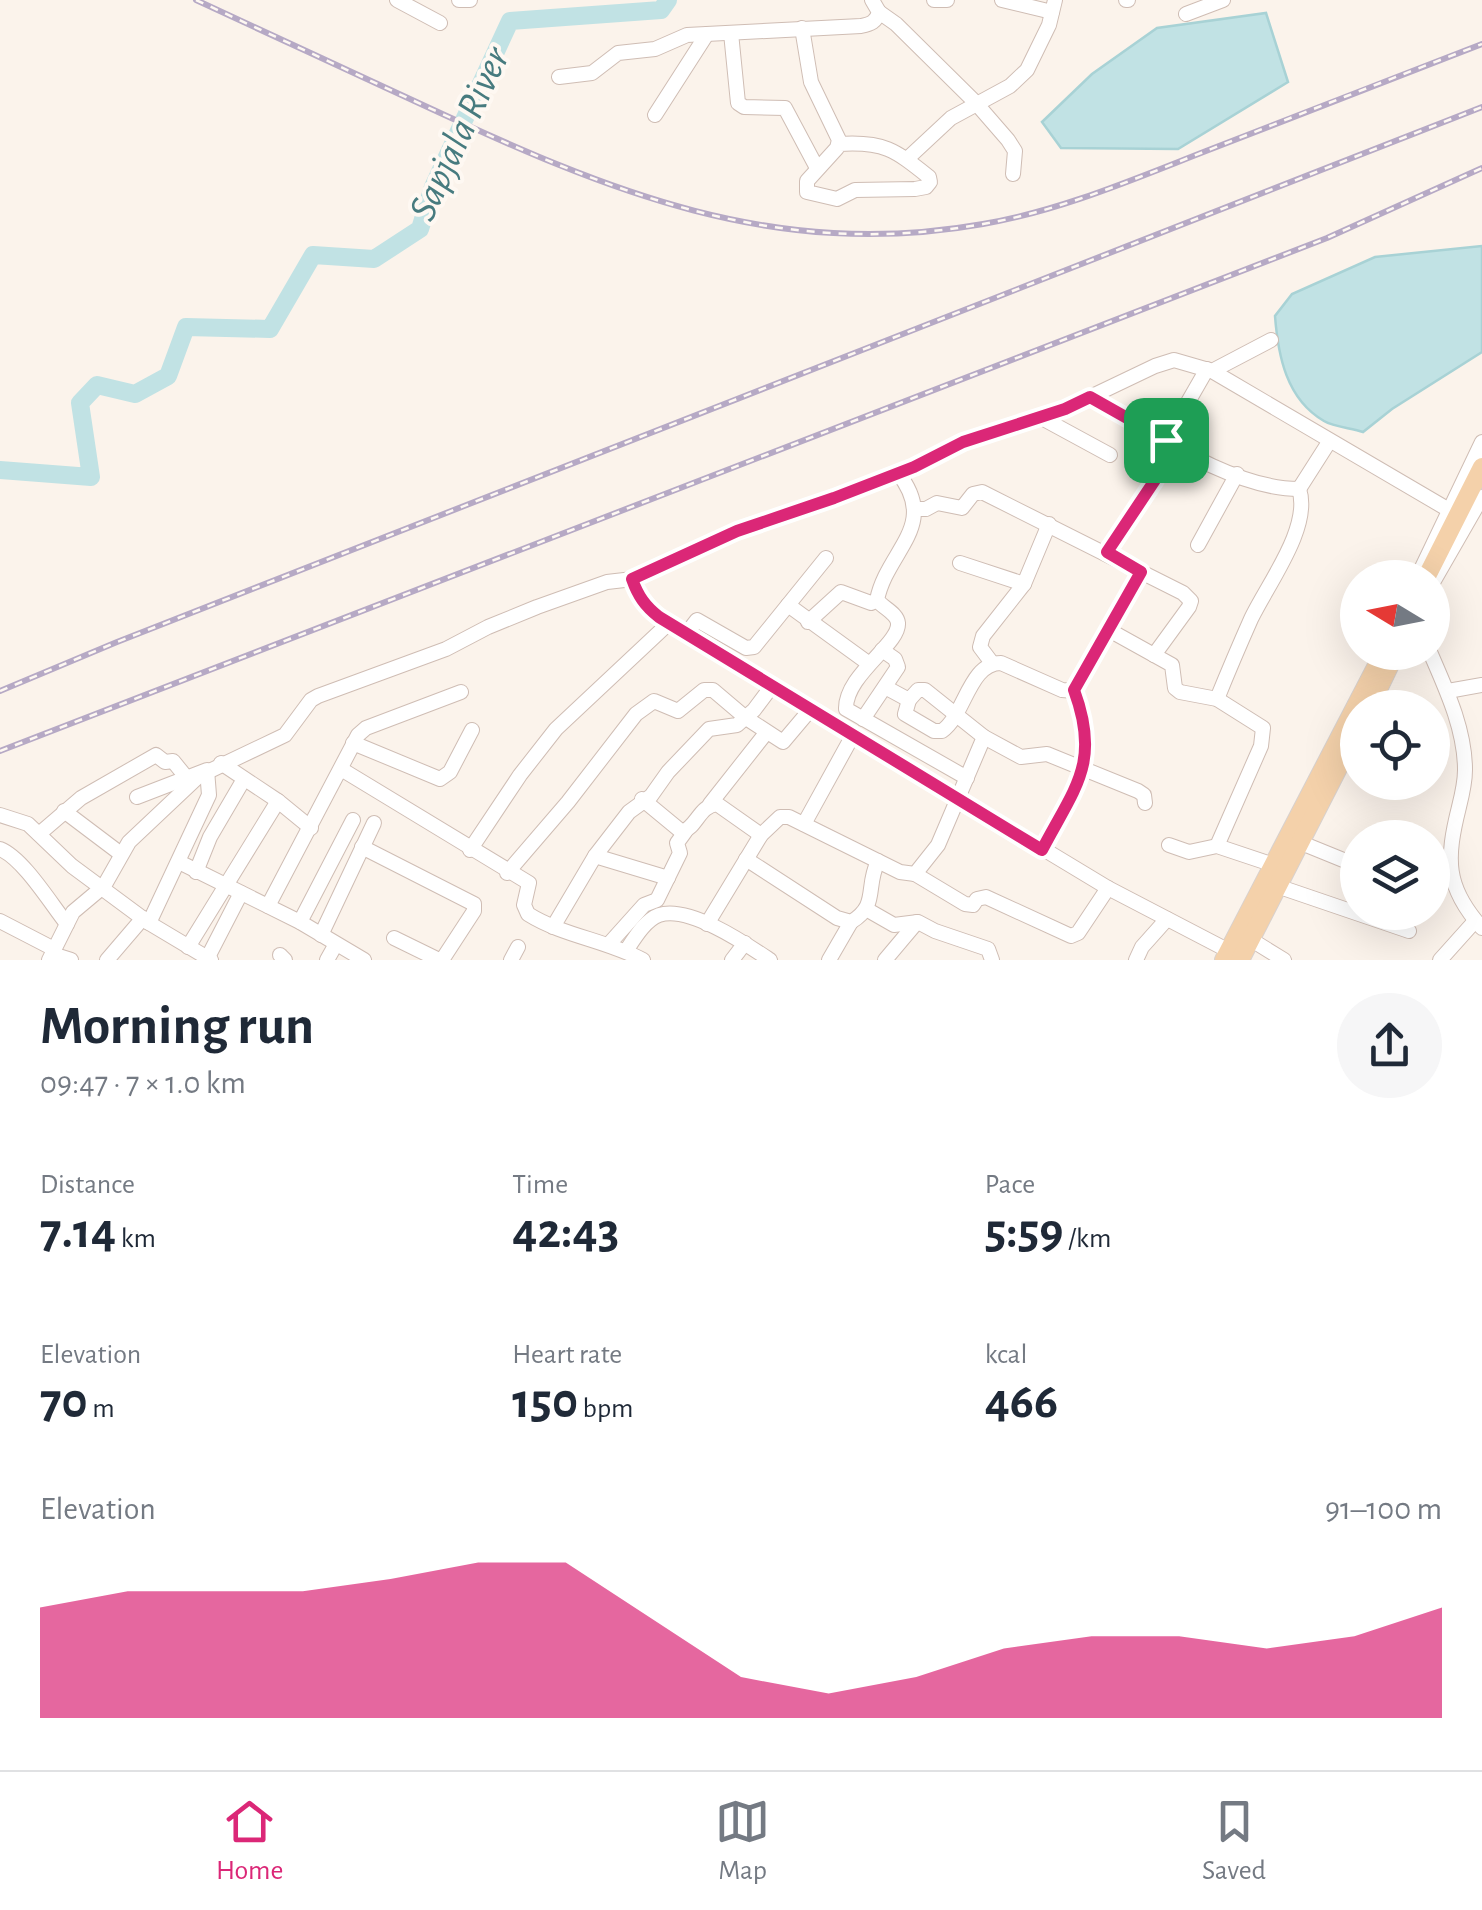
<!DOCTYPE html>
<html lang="en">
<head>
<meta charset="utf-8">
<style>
	body { margin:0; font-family:"Alegreya Sans",sans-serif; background:#f6f6f7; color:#1f2937; height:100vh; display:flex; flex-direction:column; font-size:38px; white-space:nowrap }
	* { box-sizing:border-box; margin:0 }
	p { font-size:32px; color:#747a83 }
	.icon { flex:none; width:55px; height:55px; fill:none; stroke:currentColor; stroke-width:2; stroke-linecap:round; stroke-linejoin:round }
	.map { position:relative; height:960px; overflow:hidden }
	.side { display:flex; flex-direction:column; background:#fff; flex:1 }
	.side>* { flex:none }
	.needle { width:65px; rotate:280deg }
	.buttons { position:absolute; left:1340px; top:560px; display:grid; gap:20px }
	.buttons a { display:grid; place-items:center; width:110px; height:110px; border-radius:50%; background:#fff; box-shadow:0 10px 40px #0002; font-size:50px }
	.pin { position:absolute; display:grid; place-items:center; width:85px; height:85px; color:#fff; margin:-42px; border-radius:20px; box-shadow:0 5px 15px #0006 }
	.round { display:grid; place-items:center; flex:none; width:105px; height:105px; border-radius:52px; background:#f6f6f7 }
	.overview { display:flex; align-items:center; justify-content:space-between; height:170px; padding:0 40px }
	h1 { font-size:55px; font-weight:700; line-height:75px }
	.stats { display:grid; grid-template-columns:repeat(3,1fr); gap:15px; height:170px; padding:10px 40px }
	.stats div { display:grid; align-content:center }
	.stats b { font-size:50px; font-weight:700 }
	.stats small { font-size:28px; font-weight:400 }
	.stats p { font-size:28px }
	.chart { height:280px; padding:20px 40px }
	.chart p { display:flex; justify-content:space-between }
	.chart svg { width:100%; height:180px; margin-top:10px; fill:#db2777; opacity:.7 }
	.tab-bar { display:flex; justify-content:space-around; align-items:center; height:140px; border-top:2px solid #e0e1e3; background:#fff; font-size:28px; color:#747a83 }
	.tab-bar a { display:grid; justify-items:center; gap:5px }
	.tab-bar .selected { color:#db2777 }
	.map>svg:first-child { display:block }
	.water { fill:#c1e2e4; stroke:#a8d2d5; stroke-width:2.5 }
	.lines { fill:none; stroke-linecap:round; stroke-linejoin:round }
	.river { stroke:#c1e2e4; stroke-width:18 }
	.minor-casing { stroke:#cfbdb4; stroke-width:16 }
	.major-casing { stroke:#d8d1ce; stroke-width:20 }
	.minor { stroke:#fff; stroke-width:14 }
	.major { stroke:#f4d1aa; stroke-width:18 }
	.rail-casing { stroke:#b6a9c5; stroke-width:6 }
	.rail { stroke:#fef8f2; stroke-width:2.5; stroke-dasharray:8; stroke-linecap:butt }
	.route-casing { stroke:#fff; stroke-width:20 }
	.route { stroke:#db2777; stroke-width:12 }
	.labels { text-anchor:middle; stroke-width:8; stroke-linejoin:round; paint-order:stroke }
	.water-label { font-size:40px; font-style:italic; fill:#477b7f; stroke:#fef8f2 }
</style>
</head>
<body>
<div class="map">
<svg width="1482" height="960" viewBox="0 0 1482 960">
	<rect width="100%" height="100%" fill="#fbf3eb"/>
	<g class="water">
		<path d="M 1266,13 L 1288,82 L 1178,149 L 1061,148 L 1042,122 L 1092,74 L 1157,28 Z"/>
		<path d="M 1482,246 L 1482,352 L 1392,409 L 1363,432 C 1351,428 1334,427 1324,421 C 1286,399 1278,355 1275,316 L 1292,294 L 1375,257 Z"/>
	</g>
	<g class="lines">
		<path class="river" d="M 0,470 L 91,477 L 80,403 L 97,385 L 135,394 L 168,376 L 186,327 L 270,329 L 313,255 L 374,259 L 420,229 L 433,187 L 510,21 L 661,10 L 668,0"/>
		<defs>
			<g id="minor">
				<path d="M 397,0 L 440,23"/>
				<path d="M 459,0 L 470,0"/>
				<path d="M 934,0 L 947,0"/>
				<path d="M 1002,0 L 1052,12"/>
				<path d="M 1126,0 L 1128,0"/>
				<path d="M 879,12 L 896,24 L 975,102 L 1008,140 L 1015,151 L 1013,174"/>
				<path d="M 1186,14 L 1223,0"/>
				<path d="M 802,28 L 811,82 L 839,140 L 837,148 L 807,181 L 807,192 L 837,199 L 855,190 L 915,189 L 926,187 L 930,182 L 929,177 C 895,150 884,141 839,144"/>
				<path d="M 731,33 L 738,103 L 744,107 L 785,108 L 817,168"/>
				<path d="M 559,77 L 592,73 L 618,53 L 655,49 L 687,35 L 861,26 C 871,24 876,22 879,12 L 872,0"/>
				<path d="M 655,115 L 707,34"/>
				<path d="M 907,159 L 951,118 L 1010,86 L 1027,70 L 1049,25 L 1055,0"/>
				<path d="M 1212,371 L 1271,340"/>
				<path d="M 1090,397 C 1149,430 1230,489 1299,489 L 1329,442"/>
				<path d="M 1040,417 L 1110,455"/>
				<path d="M 898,473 C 940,526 887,550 877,600 C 883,608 897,613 898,623 C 900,644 845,675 846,709 L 967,778"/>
				<path d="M 915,509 L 926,509 L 937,503 L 962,508 L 973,494 L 982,492 L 1183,593 L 1191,601 L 1189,607 L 1154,655"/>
				<path d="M 1198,545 L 1237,474"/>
				<path d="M 1107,552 L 1155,480 L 1153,463 L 1207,369"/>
				<path d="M 960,563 L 1024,584"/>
				<path d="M 1417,578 L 1482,442"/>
				<path d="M 633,579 L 647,608 L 659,617 L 1108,888 L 1229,951"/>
				<path d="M 1432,584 L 1482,497"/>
				<path d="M 788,605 L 868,663"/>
				<path d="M 808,622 L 841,592 L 871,603 L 877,600"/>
				<path d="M 1109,630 L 1172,665 L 1175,688 L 1180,692 L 1217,699 L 1263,728 L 1261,746 L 1217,846"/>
				<path d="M 687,633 L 697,620 L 746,648 L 754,647 L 826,558"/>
				<path d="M 1430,652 C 1446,689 1465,729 1465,770 C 1465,783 1462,795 1459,807 C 1446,859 1445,887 1482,928"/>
				<path d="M 992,663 L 980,647 L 983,636 L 1024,584 L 1049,524"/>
				<path d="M 1448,691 L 1482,685"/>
				<path d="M 1217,699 C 1228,672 1239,646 1251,619 C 1267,585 1312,527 1299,489"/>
				<path d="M 909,700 L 905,714 L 934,731 L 942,731 C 965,715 969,663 1001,663 L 1062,690 L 1074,691 L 1141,572"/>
				<path d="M 863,719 L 898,667 L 895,659 L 882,650"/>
				<path d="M 984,737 L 1021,757 L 1047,754 L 1138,791 L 1144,795 L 1145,803"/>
				<path d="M 353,743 L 440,779 L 450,772 L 472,730"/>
				<path d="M 221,763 L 278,801 L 311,828"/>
				<path d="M 341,769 L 529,883 L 524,905 L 528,914 C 563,936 606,940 643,960"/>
				<path d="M 137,797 L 207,770 L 209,795 L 149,923"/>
				<path d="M 642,799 L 682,832 C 697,827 699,806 717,804 L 761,835"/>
				<path d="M 710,804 L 766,733"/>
				<path d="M 64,811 L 121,854"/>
				<path d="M 0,815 L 28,824 L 72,866 L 149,923 L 211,960"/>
				<path d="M 804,824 L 853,735"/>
				<path d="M 39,834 L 81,798 L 156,755 L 165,762 L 173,761 L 186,777"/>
				<path d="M 1299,842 L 1358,866"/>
				<path d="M 1169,845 L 1189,852 L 1217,846 L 1274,865"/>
				<path d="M 362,847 L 474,904 L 474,911 L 442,960"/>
				<path d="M 0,849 C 23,858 51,904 67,924"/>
				<path d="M 1042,849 C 1074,788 1100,761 1074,691"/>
				<path d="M 470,850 L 520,775 L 556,729 L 669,623"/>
				<path d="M 595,856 L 668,878"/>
				<path d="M 746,859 L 837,918 L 851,922 C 879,905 865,888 878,861"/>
				<path d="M 179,862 L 300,922 L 364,960"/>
				<path d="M 196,872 L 210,837 L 244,779"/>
				<path d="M 507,873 L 568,802 L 636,714 L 654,701 L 678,711 L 704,690 L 713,690 L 746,718 L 783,742 L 810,710"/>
				<path d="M 915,874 L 965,904 L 973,905 L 977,899 L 986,897 L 1071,936 L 1078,933 L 1108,888"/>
				<path d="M 1277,886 L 1409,931"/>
				<path d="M 268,906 L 358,735 L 366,728 L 461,692"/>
				<path d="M 866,909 L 894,925 L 918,922 L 935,931 L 988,949 L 992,960"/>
				<path d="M 0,921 L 54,949"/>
				<path d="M 300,922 L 353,820"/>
				<path d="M 707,924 L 761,835 L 780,817 L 789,817 L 900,872 L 915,874 L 938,845 L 984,737 L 925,690 L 918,690 L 909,700 L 885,687"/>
				<path d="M 553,927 L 595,856 L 629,812 L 651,796 L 668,772 L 709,729 L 737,725 L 754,710 L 772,686"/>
				<path d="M 321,935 L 374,823"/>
				<path d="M 394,938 L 439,960"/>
				<path d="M 1250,939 L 1284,960"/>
				<path d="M 609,944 L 644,905 L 657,900 L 680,853 L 677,843 L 685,832"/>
				<path d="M 188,947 L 278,801"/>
				<path d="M 626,951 C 634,939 645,920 659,915 C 689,905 746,944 770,960"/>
				<path d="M 52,954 L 71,960"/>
				<path d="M 280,955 L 285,960"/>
				<path d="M 208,957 L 241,893"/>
				<path d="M 49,960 L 73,912 L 104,886 L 129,842 L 199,776 L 285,735 L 311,700 L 318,696 L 446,649 L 488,627 L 537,607 L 607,582 L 633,579 L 737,531 L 834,498 L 913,467 L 963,442 L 1065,409 L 1155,366 L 1174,360 L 1212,371 L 1449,510"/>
				<path d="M 107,960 L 143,918"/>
				<path d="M 327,960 L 336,944"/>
				<path d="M 511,960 L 518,947"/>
				<path d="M 732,960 L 745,943"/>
				<path d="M 829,960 L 851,922"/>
				<path d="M 885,960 L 917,922"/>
				<path d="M 1136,960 L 1142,947 L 1167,919"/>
				<path d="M 1440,960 L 1475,921"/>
			</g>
			<g id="major">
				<path d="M 1426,578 L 1482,467"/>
				<path d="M 1369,708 L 1396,652"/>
				<path d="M 1224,960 L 1384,652"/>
				<path d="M 1240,960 L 1358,729"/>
			</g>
		</defs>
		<use href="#minor" class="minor-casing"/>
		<use href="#major" class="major-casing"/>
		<use href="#minor" class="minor"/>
		<use href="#major" class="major"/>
		<defs>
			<g id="rail">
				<path d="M 196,0 C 272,35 347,70 423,105 C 608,191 774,261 983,224 C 1060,211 1134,179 1206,151 C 1298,115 1390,79 1482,44"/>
				<path d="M 0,691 L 117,642 L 1482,107"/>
				<path d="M 0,751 L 1327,238 L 1482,168"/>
			</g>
		</defs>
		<use href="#rail" class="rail-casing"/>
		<use href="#rail" class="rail"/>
	</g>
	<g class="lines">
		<defs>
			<path id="route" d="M 1090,397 L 1166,440 L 1153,462 L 1155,480 L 1107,552 L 1141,572 L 1074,690 C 1101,763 1075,787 1042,850 L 659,617 C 645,606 638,596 632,579 L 737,531 L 834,498 L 914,467 L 963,442 L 1065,409 Z"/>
		</defs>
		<use href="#route" class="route-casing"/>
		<use href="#route" class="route"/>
	</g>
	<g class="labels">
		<g class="water-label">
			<text transform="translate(458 133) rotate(-65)" y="14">Sapjala River</text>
		</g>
	</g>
</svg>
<div class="buttons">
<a><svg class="needle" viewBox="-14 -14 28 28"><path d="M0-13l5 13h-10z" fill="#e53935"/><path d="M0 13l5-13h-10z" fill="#747a83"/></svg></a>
<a><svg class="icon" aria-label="locate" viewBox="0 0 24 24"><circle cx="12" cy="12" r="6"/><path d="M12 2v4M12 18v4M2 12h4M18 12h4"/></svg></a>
<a><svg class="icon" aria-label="layers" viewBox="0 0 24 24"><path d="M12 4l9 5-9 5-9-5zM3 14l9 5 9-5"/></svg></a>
</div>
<div class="pin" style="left:1166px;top:440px;background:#1e9e55"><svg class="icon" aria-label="arrive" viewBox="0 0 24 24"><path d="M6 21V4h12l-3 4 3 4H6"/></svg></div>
</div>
<section class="side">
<div class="overview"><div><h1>Morning run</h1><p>09:47 · 7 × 1.0 km</p></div><a class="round"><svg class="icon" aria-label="share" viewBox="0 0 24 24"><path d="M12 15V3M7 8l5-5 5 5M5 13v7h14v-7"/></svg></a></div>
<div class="stats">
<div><p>Distance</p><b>7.14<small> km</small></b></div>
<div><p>Time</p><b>42:43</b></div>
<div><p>Pace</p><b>5:59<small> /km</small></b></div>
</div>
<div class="stats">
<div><p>Elevation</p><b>70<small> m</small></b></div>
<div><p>Heart rate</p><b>150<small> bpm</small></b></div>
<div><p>kcal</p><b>466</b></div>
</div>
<div class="chart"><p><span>Elevation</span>91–100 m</p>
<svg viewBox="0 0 160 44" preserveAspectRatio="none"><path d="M0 44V17L10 13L20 13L30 13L40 10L50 6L60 6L70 20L80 34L90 38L100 34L110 27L120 24L130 24L140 27L150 24L160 17V44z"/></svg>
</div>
</section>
<nav class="tab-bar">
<a class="selected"><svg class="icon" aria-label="home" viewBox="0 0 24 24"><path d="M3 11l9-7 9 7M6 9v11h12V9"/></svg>Home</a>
<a><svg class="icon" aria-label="map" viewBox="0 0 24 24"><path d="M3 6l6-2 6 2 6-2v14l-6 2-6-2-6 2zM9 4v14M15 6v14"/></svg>Map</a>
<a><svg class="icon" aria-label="saved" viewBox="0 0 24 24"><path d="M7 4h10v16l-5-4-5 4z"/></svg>Saved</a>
</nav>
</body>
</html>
